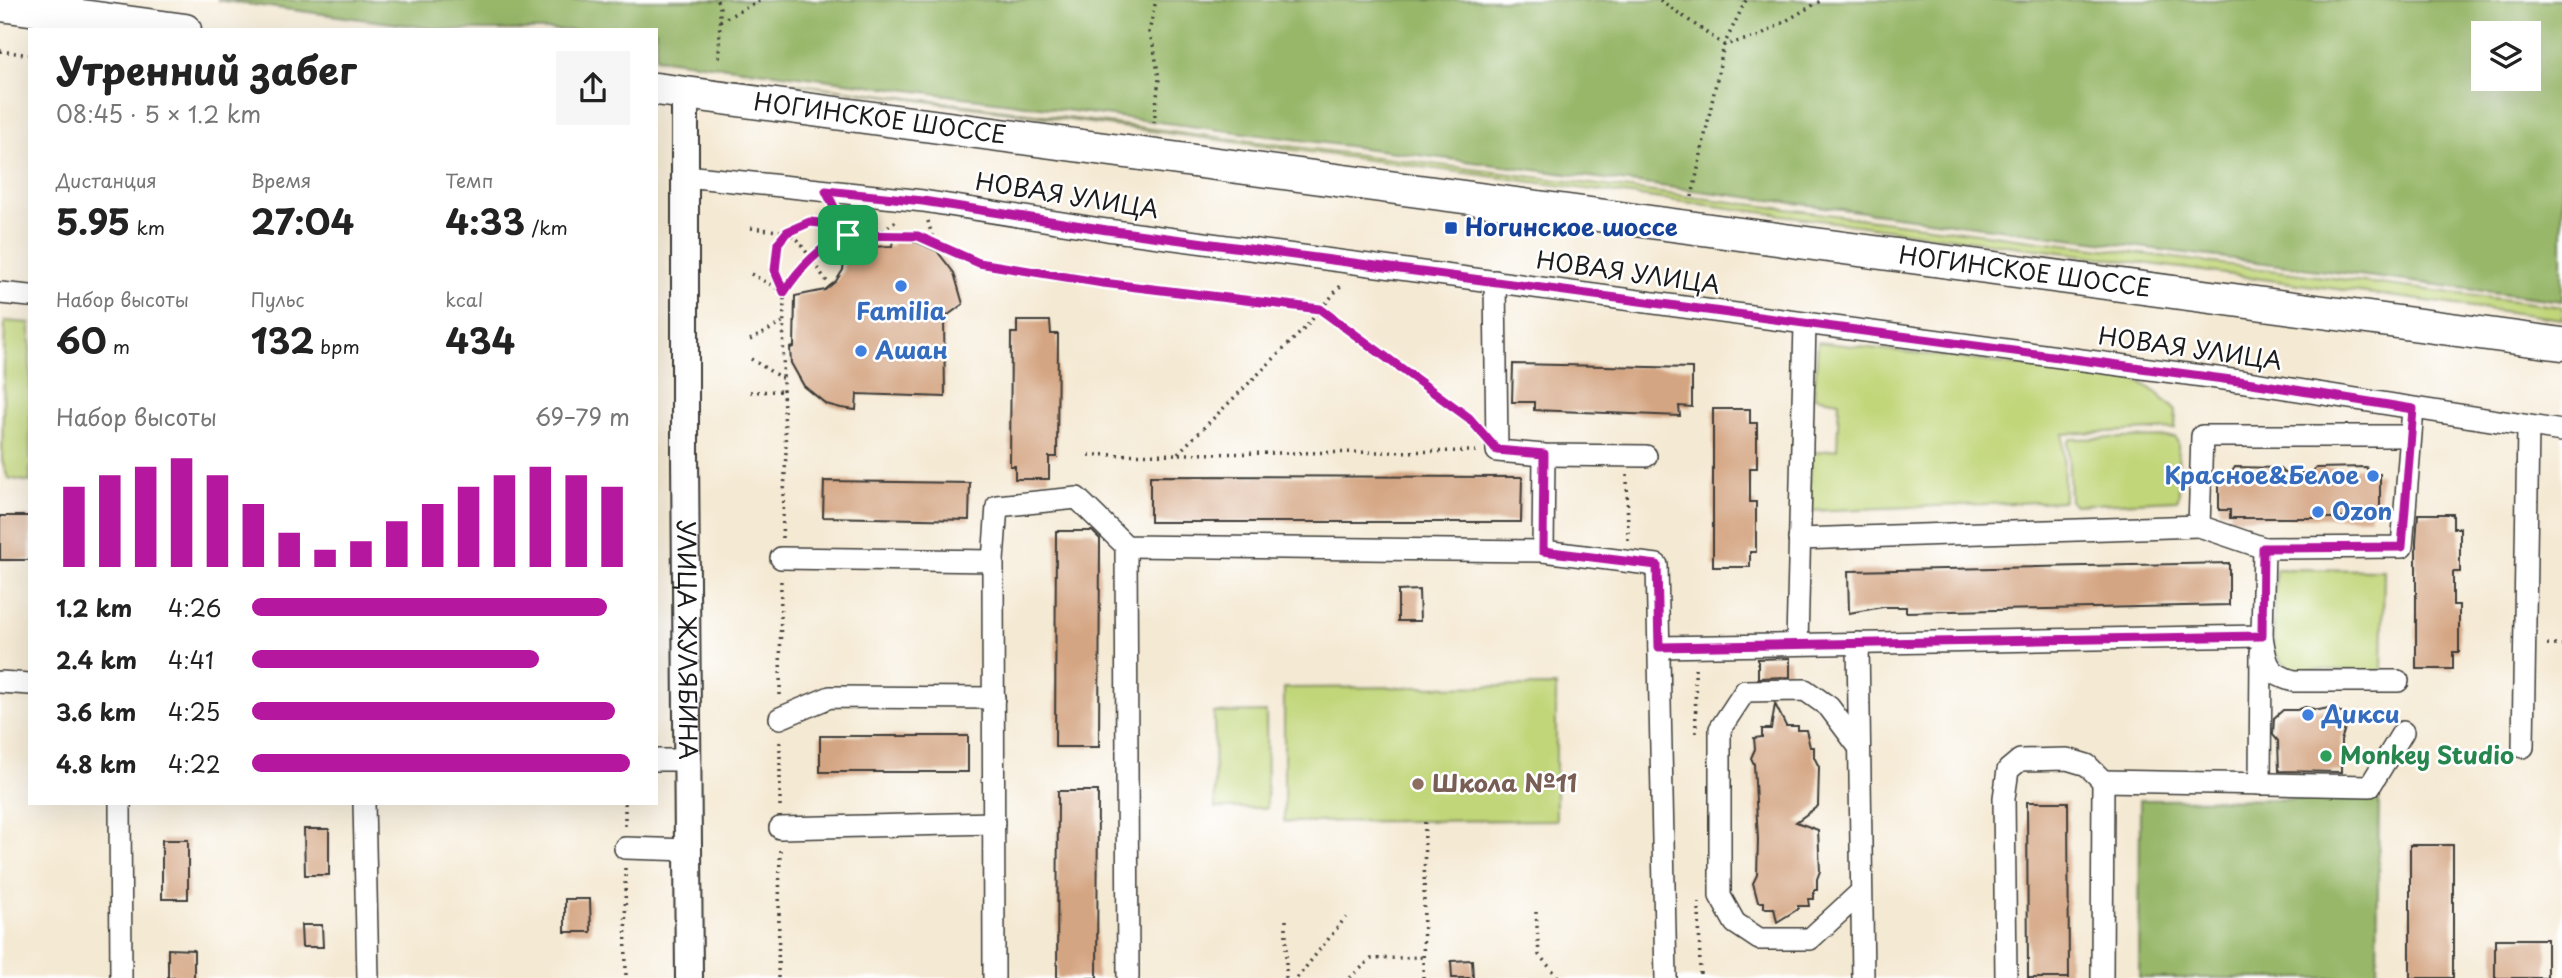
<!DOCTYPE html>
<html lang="ru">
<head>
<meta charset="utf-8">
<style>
	body { margin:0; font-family:"Playpen Sans",sans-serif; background:#f6f6f6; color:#222; height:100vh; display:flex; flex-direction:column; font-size:26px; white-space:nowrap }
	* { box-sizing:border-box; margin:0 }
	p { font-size:23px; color:#767676 }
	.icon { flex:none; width:38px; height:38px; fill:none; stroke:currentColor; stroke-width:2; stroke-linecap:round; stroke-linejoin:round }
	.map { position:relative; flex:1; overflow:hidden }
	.panel { position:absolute; left:28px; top:28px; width:630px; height:777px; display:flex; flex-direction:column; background:#fff; border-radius:0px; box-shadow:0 7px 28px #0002 }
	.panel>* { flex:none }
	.buttons { position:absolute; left:2471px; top:21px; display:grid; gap:14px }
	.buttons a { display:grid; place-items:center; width:70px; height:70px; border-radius:0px; background:#fff; box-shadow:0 7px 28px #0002; font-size:35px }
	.pin { position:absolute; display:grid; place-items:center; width:60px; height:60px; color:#fff; margin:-30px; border-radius:14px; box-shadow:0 4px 10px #0006 }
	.round { display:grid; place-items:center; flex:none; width:74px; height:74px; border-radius:0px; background:#f6f6f6 }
	.headline { display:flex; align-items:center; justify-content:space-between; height:119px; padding:0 28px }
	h1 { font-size:38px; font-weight:700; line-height:52px }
	.stats { display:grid; grid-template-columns:repeat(3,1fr); gap:10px; height:119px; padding:7px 28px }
	.stats div { display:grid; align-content:center }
	.stats b { font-size:35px; font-weight:700 }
	.stats small { font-size:19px; font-weight:400 }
	.stats p { font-size:19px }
	.chart { height:196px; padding:14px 28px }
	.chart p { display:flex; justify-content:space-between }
	.chart svg { width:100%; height:126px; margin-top:7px; stroke:#b5179e; stroke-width:6 }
	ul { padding:0 28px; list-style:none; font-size:23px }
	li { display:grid; grid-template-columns:112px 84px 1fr; align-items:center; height:52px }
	li i { height:18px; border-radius:9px; background:#b5179e }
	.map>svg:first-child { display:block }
	.green { fill:#c1d679; stroke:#6e794a; stroke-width:2 }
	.forest { fill:#98b769; stroke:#5a6a42; stroke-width:2; fill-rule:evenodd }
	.building { fill:#d4a582 }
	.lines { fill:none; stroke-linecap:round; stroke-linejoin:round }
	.minor-casing { stroke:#3c3b37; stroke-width:24 }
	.major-casing { stroke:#3c3b37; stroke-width:30 }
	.highway-casing { stroke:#3c3b37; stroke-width:35 }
	.path { stroke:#3c3b37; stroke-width:3.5; stroke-dasharray:2 5; stroke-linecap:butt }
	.minor { stroke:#fff; stroke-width:21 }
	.major { stroke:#fff; stroke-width:26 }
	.highway { stroke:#fff; stroke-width:32 }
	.route-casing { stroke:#fff; stroke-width:14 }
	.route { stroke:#b5179e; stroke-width:9 }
	.transit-dot { fill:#1a4fb4; stroke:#fff; stroke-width:2.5 }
	.shop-dot { fill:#3f7fe0; stroke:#fff; stroke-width:2.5 }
	.leisure-dot { fill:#2e9e5b; stroke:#fff; stroke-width:2.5 }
	.education-dot { fill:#8d6e63; stroke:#fff; stroke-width:2.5 }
	.labels { text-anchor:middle; stroke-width:5; stroke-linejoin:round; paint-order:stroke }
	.street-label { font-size:24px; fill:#1c1c1c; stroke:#fff }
	.transit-label { font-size:24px; font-weight:bold; fill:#164399; stroke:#fff; text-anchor:start }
	.shop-label { font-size:24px; font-weight:bold; fill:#366cbe; stroke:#fff; text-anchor:start }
	.leisure-label { font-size:24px; font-weight:bold; fill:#27864d; stroke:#fff; text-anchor:start }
	.education-label { font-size:24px; font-weight:bold; fill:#785e54; stroke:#fff; text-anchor:start }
</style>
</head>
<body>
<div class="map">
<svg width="2562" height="978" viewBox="0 0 2562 978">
	<rect width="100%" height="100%" fill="#fff"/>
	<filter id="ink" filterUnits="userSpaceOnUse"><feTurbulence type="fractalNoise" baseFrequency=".0143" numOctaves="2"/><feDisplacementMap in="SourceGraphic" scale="14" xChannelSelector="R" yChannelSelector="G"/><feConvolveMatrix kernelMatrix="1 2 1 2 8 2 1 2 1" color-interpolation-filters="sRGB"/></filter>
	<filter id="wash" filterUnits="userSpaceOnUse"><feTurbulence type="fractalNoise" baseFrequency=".00686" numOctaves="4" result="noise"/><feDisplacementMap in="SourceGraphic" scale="28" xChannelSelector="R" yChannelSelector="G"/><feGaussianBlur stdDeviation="1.57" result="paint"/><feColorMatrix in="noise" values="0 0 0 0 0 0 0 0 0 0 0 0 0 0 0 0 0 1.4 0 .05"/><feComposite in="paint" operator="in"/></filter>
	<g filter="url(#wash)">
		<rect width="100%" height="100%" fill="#f4e9d3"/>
		<g class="green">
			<path d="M 791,83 L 2562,307 L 2562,319 Z"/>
			<path d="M 5,321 L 30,323 L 30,482 L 8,478 L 2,460 Z"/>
			<path d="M 1818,342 L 2136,379 L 2158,394 L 2176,411 L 2175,429 L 2063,434 L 2064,501 L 1809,511 L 1811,453 L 1837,449 L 1839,401 L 1814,397 Z"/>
			<path d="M 2175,437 L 2178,443 L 2179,496 L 2177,500 L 2074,505 L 2070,501 L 2068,443 L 2071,439 Z"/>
			<path d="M 2276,569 L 2384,570 L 2382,671 L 2292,669 L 2281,661 L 2273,648 Z"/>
			<path d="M 1556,686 L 1556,820 L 1284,822 L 1284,688 Z"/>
			<path d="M 1266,712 L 1267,808 L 1215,808 L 1214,713 Z"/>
		</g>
		<g class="forest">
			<path d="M 217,0 L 2562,0 L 2562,301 L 656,58 L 656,30 L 444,30 ZM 2483,33 L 2529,33 L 2529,79 L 2483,79 Z"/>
			<path d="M 2379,799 L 2377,978 L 2139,978 L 2140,800 Z"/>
		</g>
		<g id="blocks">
			<g class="building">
				<path d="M 907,238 L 937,251 L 954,273 L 963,304 L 944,318 L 945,397 L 857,394 L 856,410 L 841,408 L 826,404 L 804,386 L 791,363 L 790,348 L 794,347 L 795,296 L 825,290 L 836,281 L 843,270 L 846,248 L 892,246 L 893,239 Z"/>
				<path d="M 1017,321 L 1050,321 L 1051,334 L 1058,334 L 1057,457 L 1049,457 L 1049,479 L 1015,479 L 1015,466 L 1010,466 L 1011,333 L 1017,333 Z"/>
				<path d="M 1513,364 L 1692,368 L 1692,407 L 1679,406 L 1680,416 L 1534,410 L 1534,402 L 1512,402 Z"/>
				<path d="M 1713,409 L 1750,409 L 1750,423 L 1757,423 L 1757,468 L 1750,468 L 1750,502 L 1756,502 L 1756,552 L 1750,552 L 1750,567 L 1713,567 Z"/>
				<path d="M 2235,467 L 2279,468 L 2284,473 L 2311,473 L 2316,468 L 2366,467 L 2370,474 L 2380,474 L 2380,510 L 2370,510 L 2370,518 L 2230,518 L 2230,510 L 2219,510 L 2219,473 L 2231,473 Z"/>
				<path d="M 1150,476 L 1522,477 L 1521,522 L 1150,522 Z"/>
				<path d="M 824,481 L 970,483 L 969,520 L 823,517 Z"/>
				<path d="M 2418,514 L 2453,514 L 2453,528 L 2460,528 L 2460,572 L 2453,572 L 2453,605 L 2459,605 L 2459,652 L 2453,652 L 2453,669 L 2416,669 L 2416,542 Z"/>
				<rect x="0" y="516" width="30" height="44"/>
				<path d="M 1056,531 L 1092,531 L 1100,539 L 1099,747 L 1055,747 Z"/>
				<path d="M 2229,563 L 2229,605 L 1906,612 L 1906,607 L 1883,607 L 1849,613 L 1848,571 Z"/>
				<path d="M 1419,590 L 1420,621 L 1398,621 L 1398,591 Z"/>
				<path d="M 1790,658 L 1790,677 L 1758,678 L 1758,659 Z"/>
				<path d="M 1775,704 L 1786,726 L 1798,726 L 1798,730 L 1806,730 L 1810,747 L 1814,747 L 1814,757 L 1819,767 L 1818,806 L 1796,822 L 1818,830 L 1820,871 L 1817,879 L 1817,890 L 1814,890 L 1814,899 L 1808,899 L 1809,906 L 1798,906 L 1798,909 L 1777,922 L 1774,908 L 1764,908 L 1764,902 L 1758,902 L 1753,883 L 1757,875 L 1758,840 L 1754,764 L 1751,758 L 1755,749 L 1754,738 L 1762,737 L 1762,729 L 1771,729 Z"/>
				<path d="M 2305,707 L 2319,710 L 2333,707 L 2343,714 L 2346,725 L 2341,741 L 2341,772 L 2279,771 L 2278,741 L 2273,735 L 2274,718 L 2283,710 L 2297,710 Z"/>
				<rect x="820" y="736" width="148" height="36"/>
				<path d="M 1058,791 L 1098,791 L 1097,978 L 1057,978 Z"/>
				<path d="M 2027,802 L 2068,802 L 2069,978 L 2028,978 Z"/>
				<path d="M 304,829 L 329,829 L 329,875 L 305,875 Z"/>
				<rect x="162" y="840" width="26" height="59"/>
				<rect x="2410" y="845" width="43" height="133"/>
				<path d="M 565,899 L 590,899 L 591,932 L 565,932 Z"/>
				<path d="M 301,925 L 322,925 L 323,947 L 302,947 Z"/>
				<rect x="2495" y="939" width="52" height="39"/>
				<path d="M 168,949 L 194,950 L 194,978 L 168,978 Z"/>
				<path d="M 1472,960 L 1473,978 L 1452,978 L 1451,961 Z"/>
			</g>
		</g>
	</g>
	<g filter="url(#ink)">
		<use href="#blocks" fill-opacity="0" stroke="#3c3b37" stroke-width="2"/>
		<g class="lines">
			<defs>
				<g id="minor">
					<path d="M 686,176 L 923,201 L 1107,230 L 2247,382 L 2562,431"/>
					<path d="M 1495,281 L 1497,451 L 1544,455 L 1646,456"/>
					<path d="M 0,293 L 30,296"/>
					<path d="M 1799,539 L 2199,526"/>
					<path d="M 1126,546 L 1128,978"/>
					<path d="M 2264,548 L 2199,526 L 2202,436 L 2410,436"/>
					<path d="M 1543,551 L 1544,455"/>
					<path d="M 781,558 L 993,561"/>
					<path d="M 2262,636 C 2266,661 2266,674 2294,681 L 2398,681"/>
					<path d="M 1797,643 L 1805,324"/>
					<path d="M 1858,643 L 1863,978"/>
					<path d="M 1659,647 L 2262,636 L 2264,548 L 2402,547 L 2413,409"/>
					<path d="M 0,682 L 30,684"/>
					<path d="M 780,718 L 830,697 L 994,698"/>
					<path d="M 1859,747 L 1829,707 L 1805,690 L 1745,691 L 1720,729 L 1720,896 L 1735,923 L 1759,939 L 1810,939 L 1861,892"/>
					<path d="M 2523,747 L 2528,427"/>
					<path d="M 656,760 L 688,760"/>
					<path d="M 2260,784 L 2261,652"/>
					<path d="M 120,803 L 121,978"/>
					<path d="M 364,803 L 368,978"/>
					<path d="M 780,828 L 994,823"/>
					<path d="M 625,848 L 690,850"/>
					<path d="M 994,978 L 993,561 L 997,506 L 1077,498 L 1126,546 L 1543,551 L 1657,565 L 1666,978"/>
					<path d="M 2006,978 L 2004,798 L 2008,770 L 2020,760 L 2067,759 L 2087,765 L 2103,781"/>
					<path d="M 2102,978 L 2103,781 L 2370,786 L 2403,732"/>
				</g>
				<g id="major">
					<path id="s1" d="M 685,92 L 685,455 L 689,978"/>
				</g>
				<g id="highway">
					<path d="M 0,5 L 185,30"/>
					<path id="s2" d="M 656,89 L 2562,344"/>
				</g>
			</defs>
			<use href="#minor" class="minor-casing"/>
			<use href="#major" class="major-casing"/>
			<use href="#highway" class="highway-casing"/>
			<g class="path">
				<path d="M 717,0 L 720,8 L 719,62"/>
				<path d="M 1660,0 L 1724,45 L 1760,36 L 1822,0"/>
				<path d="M 720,21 L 761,0"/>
				<path d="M 0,51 L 30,55"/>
				<path d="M 1154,123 L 1159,79 L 1154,48 L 1149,32 L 1156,0"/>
				<path d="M 1692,197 L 1724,45 L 1746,0"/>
				<path d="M 928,221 L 934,243"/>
				<path d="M 751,228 L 787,232 L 798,240 L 830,286"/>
				<path d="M 877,235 L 896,221"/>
				<path d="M 751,274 L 784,292 C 798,270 823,243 848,235 L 837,213"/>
				<path d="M 750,340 L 784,322"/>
				<path d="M 751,359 L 783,379"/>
				<path d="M 750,392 L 783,391"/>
				<path d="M 1178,453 L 1303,330 L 1343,283"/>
				<path d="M 1089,455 L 1478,451"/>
				<path d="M 1627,475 L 1628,541"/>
				<path d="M 782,538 L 786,452 L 783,391 L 784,292 L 775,271 L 776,251 L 778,243 L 787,232 L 811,222 L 830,224 L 848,235 L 918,236 L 980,263 L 1103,283 L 1320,309 L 1469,418 L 1476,425"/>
				<path d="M 2547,645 L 2562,645"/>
				<path d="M 1695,668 L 1696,737"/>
				<path d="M 780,695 L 781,577"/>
				<path d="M 625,803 L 625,829"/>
				<path d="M 780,807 L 780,738"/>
				<path d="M 625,868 L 626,978"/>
				<path d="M 1699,902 L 1700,978"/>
				<path d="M 1536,912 L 1539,955 L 1559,978"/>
				<path d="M 778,978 L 780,850"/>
				<path d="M 1286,978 L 1286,918"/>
				<path d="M 1297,978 L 1346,917"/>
				<path d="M 1350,978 L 1371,959 L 1423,957"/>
				<path d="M 1423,978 L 1425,821"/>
			</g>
			<use href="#minor" class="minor"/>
			<use href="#major" class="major"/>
			<use href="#highway" class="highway"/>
		</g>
	</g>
	<g class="lines" filter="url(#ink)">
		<defs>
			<path id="route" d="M 848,235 C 823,243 798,270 784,292 L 775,271 L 778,243 L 787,232 L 810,222 L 830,224 L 848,235 L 918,236 L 979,263 L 1103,283 L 1320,309 L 1469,418 L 1497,450 L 1544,454 L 1543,551 L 1657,565 L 1659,647 L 2262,636 L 2263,548 L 2402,547 L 2413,409 L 2246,382 L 1107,230 L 923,201 L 826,191 L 848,235"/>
		</defs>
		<use href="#route" class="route-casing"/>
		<use href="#route" class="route"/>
	</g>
	<rect class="transit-dot" x="1444" y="221" width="14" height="14" rx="3.5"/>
	<g class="shop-dot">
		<circle cx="901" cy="286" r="7"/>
		<circle cx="861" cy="351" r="7"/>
		<circle cx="2373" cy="476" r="7"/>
		<circle cx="2318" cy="512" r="7"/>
		<circle cx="2308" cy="715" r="7"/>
	</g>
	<circle class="leisure-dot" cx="2326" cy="756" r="7"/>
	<circle class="education-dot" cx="1418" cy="784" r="7"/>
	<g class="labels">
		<g class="street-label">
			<text dy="8" stroke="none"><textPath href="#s2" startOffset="226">НОГИНСКОЕ ШОССЕ</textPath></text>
			<text transform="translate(1067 196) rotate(9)" y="8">НОВАЯ УЛИЦА</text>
			<text dy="8" stroke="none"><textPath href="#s2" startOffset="1381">НОГИНСКОЕ ШОССЕ</textPath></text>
			<text transform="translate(1628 273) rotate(8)" y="8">НОВАЯ УЛИЦА</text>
			<text transform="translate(2190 349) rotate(8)" y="8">НОВАЯ УЛИЦА</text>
			<text dy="8" stroke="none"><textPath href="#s1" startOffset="548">УЛИЦА ЖУЛЯБИНА</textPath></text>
		</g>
		<g class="transit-label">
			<text x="1465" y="236">Ногинское шоссе</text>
		</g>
		<g class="shop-label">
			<text x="901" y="320" text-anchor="middle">Familia</text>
			<text x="875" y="359">Ашан</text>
			<text x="2359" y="484" text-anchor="end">Красное&amp;Белое</text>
			<text x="2332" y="520">Ozon</text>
			<text x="2322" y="723">Дикси</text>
		</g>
		<g class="leisure-label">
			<text x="2340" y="764">Monkey Studio</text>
		</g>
		<g class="education-label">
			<text x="1432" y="792">Школа №11</text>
		</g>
	</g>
</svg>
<div class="buttons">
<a><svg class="icon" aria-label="layers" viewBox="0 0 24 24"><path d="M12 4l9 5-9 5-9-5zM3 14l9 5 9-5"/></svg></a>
</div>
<div class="pin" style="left:848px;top:235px;background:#1e9e55"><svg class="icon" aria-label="arrive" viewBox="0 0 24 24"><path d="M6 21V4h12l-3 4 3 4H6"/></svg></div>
<section class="panel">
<div class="headline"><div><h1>Утренний забег</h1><p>08:45 · 5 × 1.2 km</p></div><a class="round"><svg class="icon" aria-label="share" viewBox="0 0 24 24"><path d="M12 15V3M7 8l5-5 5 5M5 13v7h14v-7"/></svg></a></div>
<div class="stats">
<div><p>Дистанция</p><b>5.95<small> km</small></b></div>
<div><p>Время</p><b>27:04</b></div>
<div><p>Темп</p><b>4:33<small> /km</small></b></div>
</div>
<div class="stats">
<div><p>Набор высоты</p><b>60<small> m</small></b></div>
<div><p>Пульс</p><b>132<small> bpm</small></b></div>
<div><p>kcal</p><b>434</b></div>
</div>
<div class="chart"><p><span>Набор высоты</span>69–79 m</p>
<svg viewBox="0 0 160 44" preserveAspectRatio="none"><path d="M5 44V16M15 44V12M25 44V9M35 44V6M45 44V12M55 44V22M65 44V32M75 44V38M85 44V35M95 44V28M105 44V22M115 44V16M125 44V12M135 44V9M145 44V12M155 44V16"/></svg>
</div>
<ul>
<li><b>1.2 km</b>4:26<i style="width:94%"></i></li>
<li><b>2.4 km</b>4:41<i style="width:76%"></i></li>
<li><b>3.6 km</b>4:25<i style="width:96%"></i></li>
<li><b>4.8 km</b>4:22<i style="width:100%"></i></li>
</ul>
</section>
</div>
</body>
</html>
